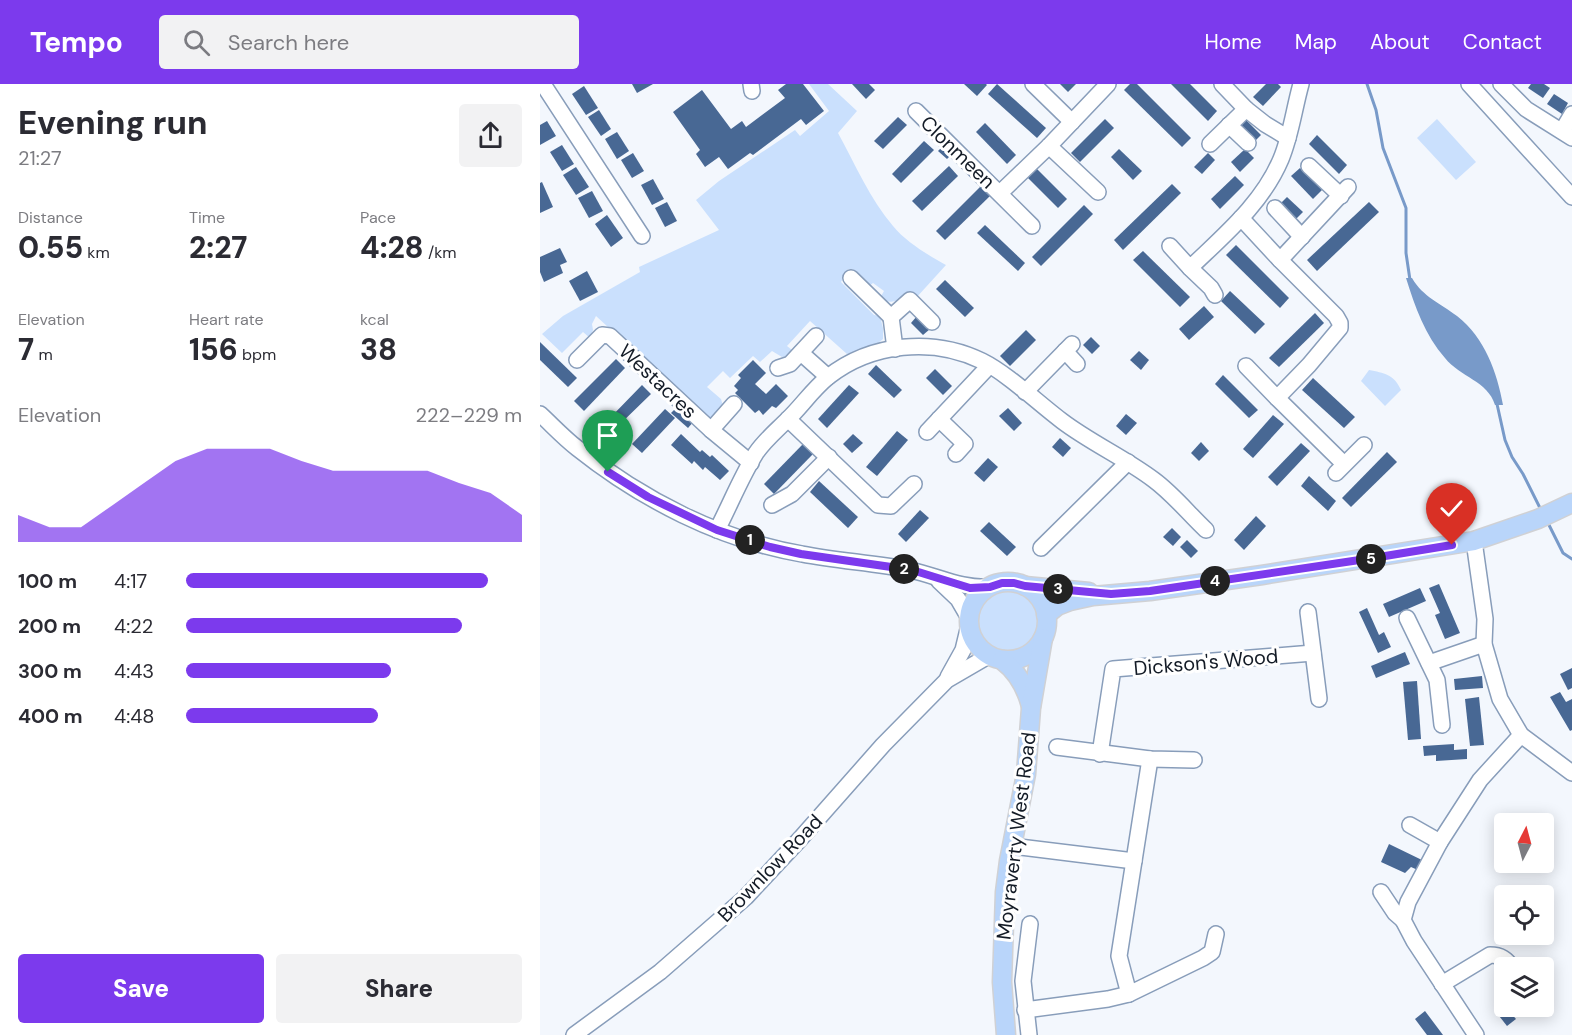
<!DOCTYPE html>
<html lang="en">
<head>
<meta charset="utf-8">
<style>
	body { margin:0; font-family:"DM Sans",sans-serif; background:#f2f2f3; color:#2b2b33; height:100vh; display:flex; flex-direction:column; font-size:22px; white-space:nowrap }
	* { box-sizing:border-box; margin:0 }
	p { font-size:20px; color:#7c7c81 }
	.icon { flex:none; width:33px; height:33px; fill:none; stroke:currentColor; stroke-width:2; stroke-linecap:round; stroke-linejoin:round }
	.map { position:relative; flex:1; overflow:hidden }
	.side { display:flex; flex-direction:column; background:#fff; width:540px }
	.side>* { flex:none }
	.needle { width:39px; rotate:6deg }
	.tools { position:absolute; left:954px; top:729px; display:grid; gap:12px }
	.tools a { display:grid; place-items:center; width:60px; height:60px; border-radius:6px; background:#fff; box-shadow:0 3px 15px #0003; font-size:30px }
	.pin { position:absolute; display:grid; place-items:center; width:51px; height:51px; color:#fff; margin:-62px -26px; border-radius:50% 50% 50% 0; rotate:-45deg; box-shadow:0 0 6px #0007 }
	.pin .icon { rotate:45deg }
	.km { position:absolute; width:30px; height:30px; margin:-15px; border-radius:50%; background:#222; color:#fff; font-size:16px; line-height:30px; text-align:center }
	.round { display:grid; place-items:center; flex:none; width:63px; height:63px; border-radius:6px; background:#f2f2f3 }
	.overview { display:flex; align-items:center; justify-content:space-between; height:102px; padding:0 18px }
	h1 { font-size:33px; font-weight:800; line-height:45px }
	.metrics { display:grid; grid-template-columns:repeat(3,1fr); gap:9px; height:102px; padding:6px 18px }
	.metrics div { display:grid; align-content:center }
	.metrics b { font-size:30px; font-weight:800 }
	.metrics small { font-size:16px; font-weight:400 }
	.metrics p { font-size:16px }
	.chart { height:168px; padding:12px 18px }
	.chart p { display:flex; justify-content:space-between }
	.chart svg { width:100%; height:108px; margin-top:6px; fill:#7c3aed; opacity:.7 }
	.button { display:flex; gap:12px; margin-top:auto; padding:12px 18px }
	.button a { flex:1; height:69px; border-radius:6px; background:#7c3aed; color:#fff; font-size:24px; font-weight:800; line-height:69px; text-align:center }
	.button a+a { background:#f2f2f3; color:#2b2b33 }
	ul { padding:0 18px; list-style:none; font-size:20px }
	li { display:grid; grid-template-columns:96px 72px 1fr; align-items:center; height:45px }
	li i { height:15px; border-radius:8px; background:#7c3aed }
	header { display:flex; align-items:center; gap:36px; box-sizing:border-box; height:84px; padding:0 30px; background:#7c3aed; color:#fff }
	header strong { font-size:28px }
	nav { display:flex; gap:33px; margin-inline-start:auto; font-size:21px }
	.search { width:420px; height:54px; background:#f2f2f3; display:flex; align-items:center; gap:15px; box-sizing:border-box; padding:0 21px; border-radius:6px; color:#7c7c81; font-size:22px }
	main { display:flex; flex:1; min-height:0 }
	.map>svg:first-child { display:block }
	.green { fill:#cae0fd }
	.water { fill:#789ac9 }
	.lines { fill:none; stroke-linecap:round; stroke-linejoin:round }
	.stream { stroke:#789ac9; stroke-width:3 }
	.building { fill:#486894 }
	.minor-casing { stroke:#889dba; stroke-width:18 }
	.major-casing { stroke:#d0d1d4; stroke-width:21 }
	.minor { stroke:#fff; stroke-width:15 }
	.major { stroke:#b9d5fa; stroke-width:18 }
	.route-casing { stroke:#fff; stroke-width:12 }
	.route { stroke:#7c3aed; stroke-width:8 }
	.labels { text-anchor:middle; stroke-width:6; stroke-linejoin:round; paint-order:stroke }
	.street-label { font-size:20px; fill:#131b26; stroke:#fff }
</style>
</head>
<body>
<header>
<strong>Tempo</strong>
<div class="search"><svg class="icon" aria-label="search" viewBox="0 0 24 24"><circle cx="10" cy="10" r="6"/><path d="M15 15l6 6"/></svg>Search here</div>
<nav><a>Home</a><a>Map</a><a>About</a><a>Contact</a></nav>
</header>
<main>
<section class="side">
<div class="overview"><div><h1>Evening run</h1><p>21:27</p></div><a class="round"><svg class="icon" aria-label="share" viewBox="0 0 24 24"><path d="M12 15V3M7 8l5-5 5 5M5 13v7h14v-7"/></svg></a></div>
<div class="metrics">
<div><p>Distance</p><b>0.55<small> km</small></b></div>
<div><p>Time</p><b>2:27</b></div>
<div><p>Pace</p><b>4:28<small> /km</small></b></div>
</div>
<div class="metrics">
<div><p>Elevation</p><b>7<small> m</small></b></div>
<div><p>Heart rate</p><b>156<small> bpm</small></b></div>
<div><p>kcal</p><b>38</b></div>
</div>
<div class="chart"><p><span>Elevation</span>222–229 m</p>
<svg viewBox="0 0 160 44" preserveAspectRatio="none"><path d="M0 44V33L10 38L20 38L30 29L40 20L50 11L60 6L70 6L80 6L90 11L100 15L110 15L120 15L130 15L140 20L150 24L160 33V44z"/></svg>
</div>
<ul>
<li><b>100 m</b>4:17<i style="width:90%"></i></li>
<li><b>200 m</b>4:22<i style="width:82%"></i></li>
<li><b>300 m</b>4:43<i style="width:61%"></i></li>
<li><b>400 m</b>4:48<i style="width:57%"></i></li>
</ul>
<div class="button"><a>Save</a><a>Share</a></div>
</section>
<div class="map">
<svg width="1032" height="951" viewBox="0 0 1032 951">
	<rect width="100%" height="100%" fill="#f3f7fd"/>
	<g class="green">
		<path d="M 269,0 L 288,0 L 317,27 L 298,49 C 315,80 330,115 353,142 C 366,158 388,171 406,181 L 376,214 L 368,210 C 358,217 351,221 340,214 L 344,207 L 333,199 L 328,203 L 308,185 L 301,198 L 334,231 L 340,232 L 343,244 L 343,255 C 333,265 320,265 307,270 L 270,237 L 247,262 L 252,266 L 249,272 L 242,273 L 232,267 L 220,278 L 213,272 L 190,294 L 183,287 L 167,303 L 181,315 L 183,322 L 177,334 L 168,335 L 56,232 L 52,240 L 53,246 L 50,254 L 43,248 L 22,269 L 2,250 L 23,232 L 100,188 L 99,183 L 179,146 L 156,116 L 179,97 L 255,46 L 260,52 L 289,27 Z"/>
		<path d="M 897,35 L 936,78 L 916,96 L 877,54 Z"/>
		<path d="M 829,286 C 844,289 854,290 861,306 L 845,322 L 821,297 Z"/>
		<circle cx="468" cy="538" r="30"/>
	</g>
	<path class="water" d="M 866,194 L 872,194 C 883,213 900,219 917,232 C 945,254 957,288 963,321 L 955,321 C 948,297 920,293 905,274 C 885,251 875,223 866,194 Z"/>
	<g class="lines">
		<g class="stream">
			<path d="M 827,0 L 836,26 L 843,64 L 866,124 L 866,169 L 870,196"/>
			<path d="M 957,320 L 965,356 L 972,373 L 983,390 L 1001,426"/>
			<path d="M 1007,437 L 1023,469 L 1032,475"/>
		</g>
	</g>
	<g class="building">
		<path d="M 92,0 L 113,0 L 97,9 Z"/>
		<path d="M 246,0 L 263,0 L 284,27 L 266,41 L 261,35 L 213,71 L 210,69 L 188,85 L 179,73 L 165,83 L 156,70 L 160,66 L 133,28 L 162,6 L 191,45 L 202,37 L 206,43 L 245,14 L 238,6 Z"/>
		<path d="M 312,0 L 329,0 L 335,6 L 326,15 Z"/>
		<path d="M 424,0 L 446,0 L 447,1 L 437,12 Z"/>
		<path d="M 457,0 L 506,44 L 497,54 L 448,10 Z"/>
		<path d="M 520,0 L 536,0 L 528,8 Z"/>
		<path d="M 590,0 L 597,0 L 651,54 L 642,63 L 584,6 Z"/>
		<path d="M 631,0 L 650,0 L 677,27 L 668,37 Z"/>
		<path d="M 726,0 L 738,0 L 741,3 L 723,22 L 713,13 Z"/>
		<path d="M 991,0 L 1004,0 L 1010,4 L 1003,14 L 988,4 Z"/>
		<path d="M 44,2 L 58,24 L 46,31 L 32,10 Z"/>
		<path d="M 1014,10 L 1028,19 L 1022,30 L 1007,20 Z"/>
		<path d="M 59,26 L 71,45 L 61,52 L 48,33 Z"/>
		<path d="M 358,33 L 367,41 L 343,65 L 334,57 Z"/>
		<path d="M 704,34 L 721,51 L 714,58 L 697,41 Z"/>
		<path d="M 565,35 L 574,44 L 540,78 L 531,69 Z"/>
		<path d="M 7,37 L 16,52 L 0,61 L 0,41 Z"/>
		<path d="M 445,39 L 476,71 L 467,80 L 436,48 Z"/>
		<path d="M 77,48 L 89,67 L 77,75 L 65,55 Z"/>
		<path d="M 777,51 L 807,81 L 799,90 L 769,60 Z"/>
		<path d="M 384,57 L 394,66 L 361,99 L 352,90 Z"/>
		<path d="M 22,61 L 34,80 L 22,87 L 10,68 Z"/>
		<path d="M 403,62 L 412,70 L 407,75 L 398,67 Z"/>
		<path d="M 579,65 L 602,87 L 593,96 L 571,73 Z"/>
		<path d="M 705,65 L 714,74 L 700,88 L 691,78 Z"/>
		<path d="M 93,69 L 104,87 L 92,94 L 81,76 Z"/>
		<path d="M 668,69 L 675,76 L 662,90 L 654,83 Z"/>
		<path d="M 409,82 L 418,92 L 382,127 L 372,117 Z"/>
		<path d="M 36,83 L 49,103 L 36,111 L 23,91 Z"/>
		<path d="M 760,84 L 782,106 L 773,115 L 751,92 Z"/>
		<path d="M 497,85 L 527,115 L 518,124 L 488,94 Z"/>
		<path d="M 695,92 L 704,101 L 680,125 L 671,115 Z"/>
		<path d="M 113,95 L 124,115 L 112,121 L 101,101 Z"/>
		<path d="M 2,98 L 13,123 L 0,129 L 0,99 Z"/>
		<path d="M 632,100 L 641,109 L 583,166 L 574,156 Z"/>
		<path d="M 441,102 L 451,111 L 405,156 L 396,147 Z"/>
		<path d="M 52,107 L 63,127 L 49,134 L 38,114 Z"/>
		<path d="M 747,113 L 763,128 L 756,135 L 740,120 Z"/>
		<path d="M 127,118 L 137,137 L 125,143 L 115,124 Z"/>
		<path d="M 829,118 L 839,128 L 777,187 L 767,176 Z"/>
		<path d="M 544,121 L 553,130 L 501,182 L 492,173 Z"/>
		<path d="M 67,131 L 83,154 L 71,163 L 55,140 Z"/>
		<path d="M 445,141 L 485,179 L 478,187 L 437,149 Z"/>
		<path d="M 696,161 L 749,214 L 740,224 L 686,171 Z"/>
		<path d="M 20,164 L 27,178 L 20,181 L 23,189 L 4,198 L 0,188 L 0,173 Z"/>
		<path d="M 603,167 L 650,213 L 640,223 L 593,176 Z"/>
		<path d="M 47,187 L 58,208 L 40,217 L 29,197 Z"/>
		<path d="M 405,196 L 434,224 L 425,233 L 396,205 Z"/>
		<path d="M 690,207 L 725,240 L 715,250 L 681,217 Z"/>
		<path d="M 664,222 L 674,233 L 649,256 L 639,245 Z"/>
		<path d="M 775,229 L 784,239 L 739,283 L 729,274 Z"/>
		<path d="M 377,232 L 390,245 L 383,251 L 371,239 Z"/>
		<path d="M 486,246 L 496,256 L 470,282 L 460,272 Z"/>
		<path d="M 551,253 L 560,262 L 552,270 L 543,261 Z"/>
		<path d="M 0,258 L 37,294 L 28,303 L 0,276 Z"/>
		<path d="M 599,267 L 609,276 L 601,286 L 590,276 Z"/>
		<path d="M 76,275 L 85,284 L 44,327 L 34,317 Z"/>
		<path d="M 213,276 L 226,289 L 215,300 L 226,310 L 236,300 L 248,312 L 236,324 L 232,322 L 223,331 L 219,326 L 215,329 L 195,309 L 198,306 L 194,302 L 201,294 L 198,291 Z"/>
		<path d="M 336,281 L 362,306 L 354,314 L 328,290 Z"/>
		<path d="M 395,285 L 412,302 L 403,311 L 386,294 Z"/>
		<path d="M 683,291 L 718,326 L 709,334 L 675,300 Z"/>
		<path d="M 773,294 L 815,333 L 804,344 L 762,306 Z"/>
		<path d="M 102,301 L 111,310 L 75,345 L 78,348 L 72,354 L 57,338 L 63,332 L 68,336 Z"/>
		<path d="M 309,301 L 319,309 L 287,344 L 278,335 Z"/>
		<path d="M 138,322 L 154,337 L 148,344 L 131,329 Z"/>
		<path d="M 468,324 L 482,339 L 474,347 L 459,332 Z"/>
		<path d="M 125,325 L 135,334 L 102,369 L 92,360 Z"/>
		<path d="M 586,330 L 597,339 L 586,351 L 576,342 Z"/>
		<path d="M 733,331 L 744,340 L 713,374 L 703,365 Z"/>
		<path d="M 357,347 L 368,356 L 337,392 L 326,383 Z"/>
		<path d="M 141,350 L 160,368 L 162,366 L 170,373 L 172,371 L 189,387 L 180,396 L 165,383 L 163,386 L 154,377 L 152,380 L 131,361 Z"/>
		<path d="M 313,350 L 323,359 L 312,369 L 303,360 Z"/>
		<path d="M 520,354 L 531,364 L 523,373 L 512,363 Z"/>
		<path d="M 661,358 L 669,367 L 659,377 L 651,369 Z"/>
		<path d="M 761,359 L 770,367 L 737,402 L 728,393 Z"/>
		<path d="M 263,360 L 273,370 L 234,410 L 224,400 Z"/>
		<path d="M 847,368 L 857,378 L 811,423 L 802,414 Z"/>
		<path d="M 448,374 L 458,383 L 444,398 L 434,389 Z"/>
		<path d="M 769,392 L 796,417 L 788,427 L 761,402 Z"/>
		<path d="M 279,397 L 318,433 L 308,444 L 270,408 Z"/>
		<path d="M 380,426 L 389,434 L 366,458 L 358,450 Z"/>
		<path d="M 716,432 L 726,442 L 704,466 L 694,456 Z"/>
		<path d="M 449,438 L 476,463 L 467,472 L 440,447 Z"/>
		<path d="M 632,444 L 641,453 L 633,462 L 623,453 Z"/>
		<path d="M 647,456 L 658,467 L 651,474 L 640,463 Z"/>
		<path d="M 899,500 L 920,549 L 905,555 L 895,531 L 900,529 L 889,504 Z"/>
		<path d="M 880,504 L 886,517 L 849,533 L 843,520 Z"/>
		<path d="M 827,524 L 839,551 L 844,548 L 851,563 L 838,569 L 819,528 Z"/>
		<path d="M 865,568 L 870,580 L 836,594 L 831,582 Z"/>
		<path d="M 1032,584 L 1032,604 L 1028,606 L 1020,590 Z"/>
		<path d="M 942,592 L 943,604 L 915,606 L 914,595 Z"/>
		<path d="M 877,597 L 881,655 L 868,656 L 863,598 Z"/>
		<path d="M 1020,608 L 1026,618 L 1032,615 L 1032,646 L 1030,647 L 1010,613 Z"/>
		<path d="M 939,613 L 944,661 L 930,662 L 925,615 Z"/>
		<path d="M 914,660 L 914,666 L 927,665 L 927,675 L 896,677 L 896,671 L 884,672 L 883,662 Z"/>
		<path d="M 849,760 L 884,777 L 880,787 L 871,783 L 865,789 L 841,778 Z"/>
		<path d="M 964,921 L 976,935 L 967,942 L 956,928 Z"/>
		<path d="M 885,927 L 903,951 L 887,951 L 875,935 Z"/>
	</g>
	<g class="lines">
		<defs>
			<g id="minor">
				<path d="M 3,0 L 102,152"/>
				<path d="M 211,0 L 212,7"/>
				<path d="M 493,0 L 532,38"/>
				<path d="M 682,0 L 706,25"/>
				<path d="M 929,0 L 1032,113"/>
				<path d="M 961,0 L 986,25 L 1032,54"/>
				<path d="M 376,27 L 492,142"/>
				<path d="M 689,41 L 708,59"/>
				<path d="M 1022,47 L 1032,30"/>
				<path d="M 670,60 L 706,25 L 725,40 L 748,54"/>
				<path d="M 509,62 L 558,108"/>
				<path d="M 769,82 L 801,112"/>
				<path d="M 460,109 L 509,62 L 568,0"/>
				<path d="M 735,124 L 762,153"/>
				<path d="M 701,134 L 740,176 L 808,103"/>
				<path d="M 630,162 L 650,184 C 684,151 722,120 741,75 C 751,51 754,25 761,0"/>
				<path d="M 650,184 L 671,204 L 675,211"/>
				<path d="M 311,194 L 351,233"/>
				<path d="M 355,265 L 351,233 L 370,216 L 392,238"/>
				<path d="M 525,267 L 537,280"/>
				<path d="M 261,269 L 288,293"/>
				<path d="M 37,276 L 62,251 L 70,252 L 171,346 L 211,379"/>
				<path d="M 706,282 L 737,314 L 769,281 L 800,244 L 800,239 L 796,232 L 740,176"/>
				<path d="M 238,284 L 250,280 L 276,252"/>
				<path d="M 485,308 L 532,260"/>
				<path d="M 737,314 L 804,380"/>
				<path d="M 0,330 C 12,341 24,354 37,364 C 101,415 180,456 262,470 C 298,477 335,479 370,486 C 398,492 421,505 450,503"/>
				<path d="M 248,335 L 338,421 L 351,422 L 374,400"/>
				<path d="M 399,335 L 425,360 L 416,370"/>
				<path d="M 171,346 L 194,320"/>
				<path d="M 387,348 L 449,282"/>
				<path d="M 796,389 L 824,361"/>
				<path d="M 232,421 L 252,410 L 289,373"/>
				<path d="M 177,446 C 190,421 201,393 216,369 C 225,356 236,347 247,336 C 261,323 272,306 288,293 C 331,259 393,253 442,277 C 468,290 498,319 522,337 C 551,359 585,374 614,396 C 633,410 649,430 666,446"/>
				<path d="M 934,457 L 945,535 L 944,560 L 960,615 L 981,651 L 1032,689"/>
				<path d="M 501,464 L 588,378"/>
				<path d="M 399,497 L 418,515 L 429,534"/>
				<path d="M 768,528 L 779,615"/>
				<path d="M 867,534 L 897,596 L 902,641"/>
				<path d="M 889,579 L 944,560"/>
				<path d="M 408,593 L 423,566 L 429,541"/>
				<path d="M 517,663 L 610,675 L 654,676"/>
				<path d="M 560,670 L 573,585 L 773,569"/>
				<path d="M 870,741 L 900,758"/>
				<path d="M 472,762 L 594,777"/>
				<path d="M 841,808 L 855,829 L 863,836"/>
				<path d="M 902,900 L 950,871 C 961,871 966,875 973,884"/>
				<path d="M 589,910 L 579,872 L 610,675"/>
				<path d="M 485,926 L 568,915 L 589,910 L 663,874 L 672,868 L 676,850"/>
				<path d="M 34,951 L 120,888 L 206,813 L 260,755 L 343,661 L 407,596 L 450,571"/>
				<path d="M 489,951 L 483,897 L 490,840"/>
				<path d="M 936,951 L 874,857 L 863,836 L 868,818 L 900,758 L 940,696 L 981,651"/>
			</g>
			<g id="major">
				<circle cx="468" cy="537" r="39"/>
				<path d="M 485,502 L 549,508"/>
				<path d="M 506,531 L 517,522 L 530,517 L 553,512 L 610,507 L 722,491 L 934,457 L 998,435 L 1032,419"/>
				<path d="M 462,576 C 478,588 486,603 491,622"/>
				<path d="M 466,951 L 462,898 L 465,808 L 469,777 L 486,690 L 491,624 L 503,554"/>
			</g>
		</defs>
		<use href="#minor" class="minor-casing"/>
		<use href="#major" class="major-casing"/>
		<use href="#minor" class="minor"/>
		<use href="#major" class="major"/>
	</g>
	<g class="lines">
		<defs>
			<path id="route" d="M 68,388 L 108,413 L 177,446 L 230,463 L 261,470 L 372,486 L 430,504 L 450,503 L 462,499 L 474,499 L 485,502 L 571,510 L 610,507 L 833,474 L 912,461"/>
		</defs>
		<use href="#route" class="route-casing"/>
		<use href="#route" class="route"/>
	</g>
	<g class="labels">
		<g class="street-label">
			<text transform="translate(418 68) rotate(44)" y="7">Clonmeen</text>
			<text transform="translate(118 297) rotate(43)" y="7">Westacres</text>
			<text transform="translate(666 578) rotate(-5)" y="7">Dickson's Wood</text>
			<text transform="translate(476 752) rotate(-83)" y="7">Moyraverty West Road</text>
			<text transform="translate(230 784) rotate(-46)" y="7">Brownlow Road</text>
		</g>
	</g>
</svg>
<div class="tools">
<a><svg class="needle" viewBox="-14 -14 28 28"><path d="M0-13l5 13h-10z" fill="#e53935"/><path d="M0 13l5-13h-10z" fill="#7c7c81"/></svg></a>
<a><svg class="icon" aria-label="locate" viewBox="0 0 24 24"><circle cx="12" cy="12" r="6"/><path d="M12 2v4M12 18v4M2 12h4M18 12h4"/></svg></a>
<a><svg class="icon" aria-label="layers" viewBox="0 0 24 24"><path d="M12 4l9 5-9 5-9-5zM3 14l9 5 9-5"/></svg></a>
</div>
<div class="pin" style="left:68px;top:388px;background:#1e9e55"><svg class="icon" aria-label="arrive" viewBox="0 0 24 24"><path d="M6 21V4h12l-3 4 3 4H6"/></svg></div>
<div class="pin" style="left:912px;top:461px;background:#d93025"><svg class="icon" aria-label="check" viewBox="0 0 24 24"><path d="M5 12l5 5 9-10"/></svg></div>
<b class="km" style="left:210px;top:456px">1</b>
<b class="km" style="left:364px;top:485px">2</b>
<b class="km" style="left:518px;top:505px">3</b>
<b class="km" style="left:675px;top:497px">4</b>
<b class="km" style="left:831px;top:475px">5</b>
</div>
</main>
</body>
</html>
